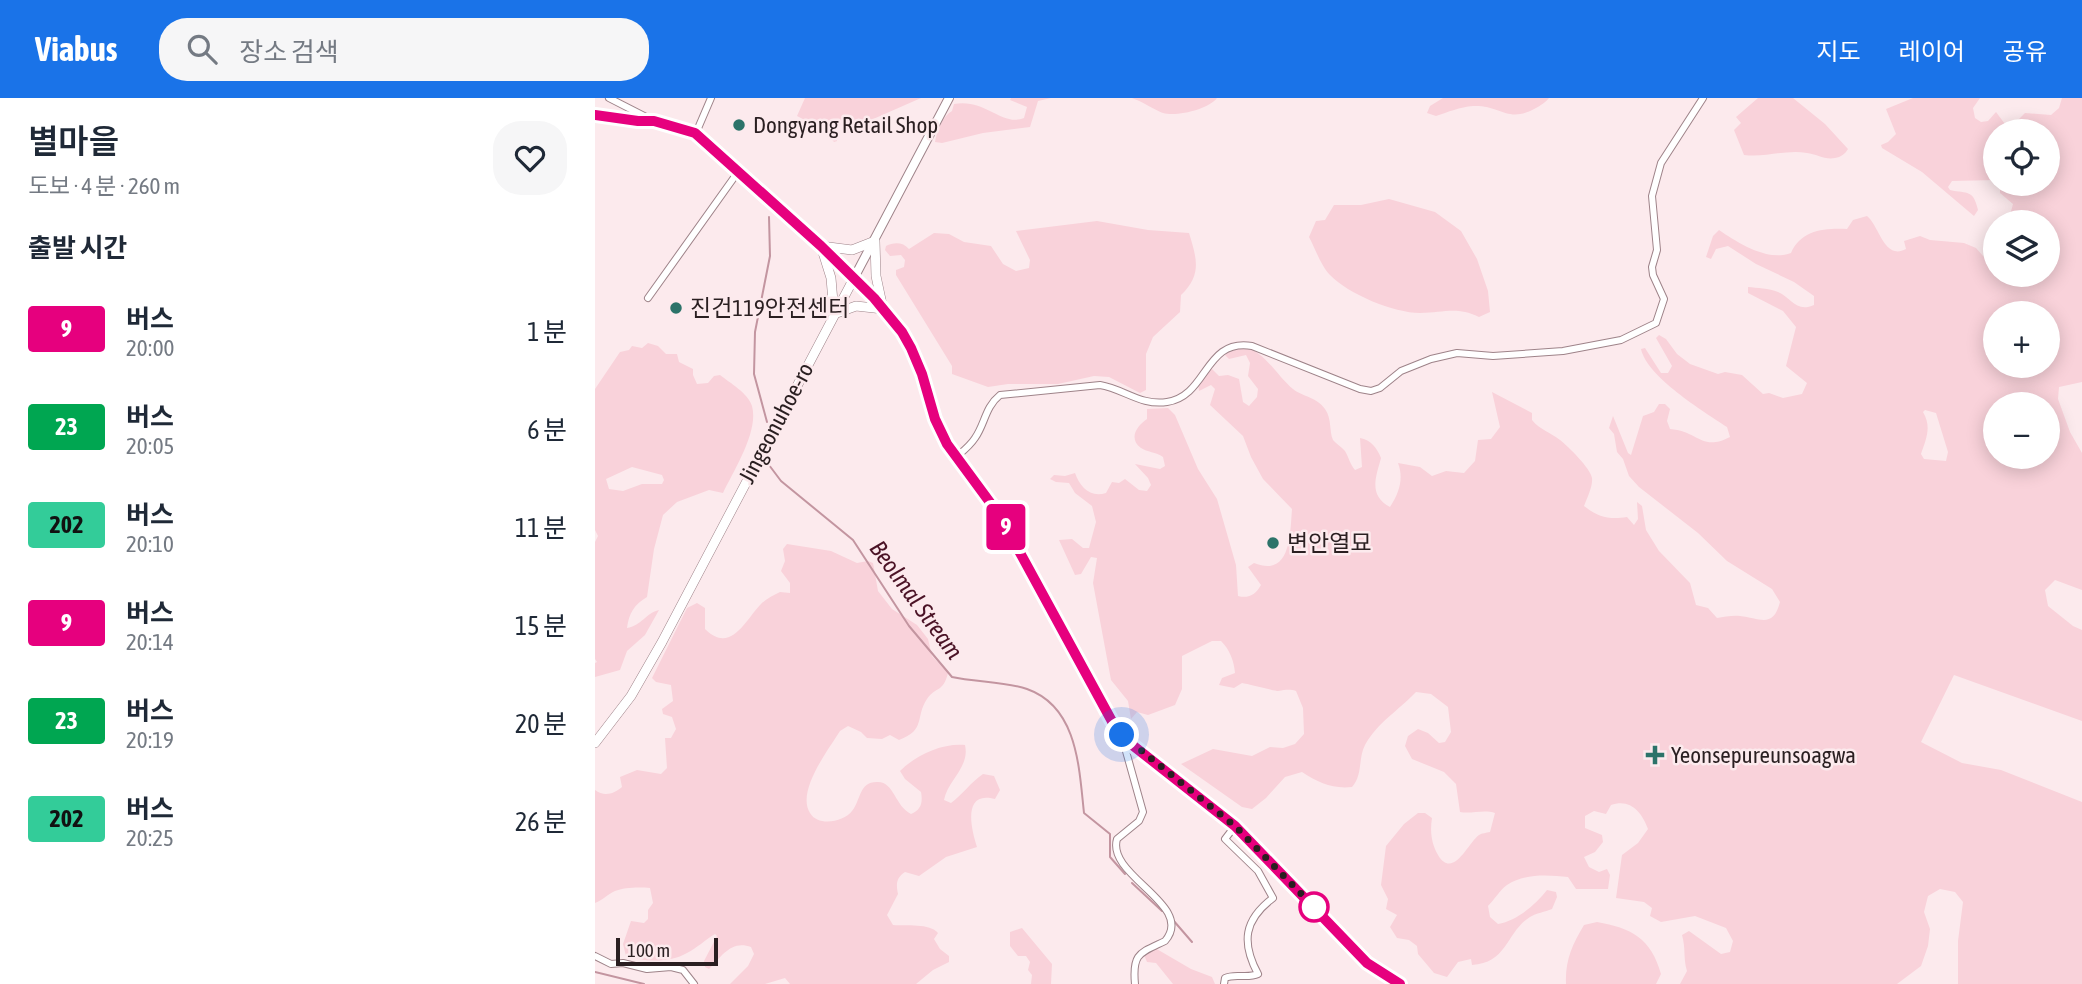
<!DOCTYPE html>
<html lang="ko">
<meta charset="utf-8">
<style>
body{margin:0;font-family:"Asap Condensed","Noto Sans KR",sans-serif;background:#f6f6f7;color:#1f2937;height:100vh;display:flex;flex-direction:column;font-size:26px;white-space:nowrap}
*{box-sizing:border-box;margin:0}
p{font-size:23px;color:#747a83}
.icon{flex:none;width:38px;height:38px;fill:none;stroke:currentColor;stroke-width:2;stroke-linecap:round;stroke-linejoin:round}
.map{position:relative;flex:1;overflow:hidden}
.panel{display:flex;flex-direction:column;background:#fff;width:595px}
.panel>*{flex:none}
.badge{padding:0 14px;border-radius:5px;font-size:24px;line-height:46px}
.tools{position:absolute;left:1388px;top:21px;display:grid;gap:14px}
.tools a{display:grid;place-items:center;width:77px;height:77px;border-radius:50%;background:#fff;box-shadow:0 4px 18px #0003;font-size:35px}
.scale{position:absolute;left:21px;bottom:18px;width:102px;box-sizing:border-box;padding-left:7px;border:4px solid #2a1f21;border-top:0;font-size:19px;line-height:24px;white-space:nowrap;color:#2a1f21;-webkit-text-stroke:5px #fceaed;paint-order:stroke}
.you{position:absolute;width:35px;height:35px;margin:-18px;border:5px solid #fff;border-radius:50%;background:#1a73e8;box-shadow:0 0 0 10px #1a73e833}
.map>.badge{position:absolute;translate:-50% -50%;box-shadow:0 0 0 4px #fff}
h2{padding:0 28px;font-size:26px;line-height:63px}
.round{display:grid;place-items:center;flex:none;width:74px;height:74px;border-radius:28px;background:#f6f6f7}
.summary{display:flex;align-items:center;justify-content:space-between;height:119px;padding:0 28px}
h1{font-size:33px;font-weight:600;line-height:52px}
ul{padding:0;list-style:none}
li{display:flex;align-items:center;gap:21px;height:98px;padding:0 28px}
li div{flex:1}
li b{display:block;font-size:26px}
li em{font-style:normal}
li .badge{min-width:77px;font-weight:700;text-align:center}
header{display:flex;align-items:center;gap:42px;box-sizing:border-box;height:98px;padding:0 35px;background:#1a73e8;color:#fff}
header strong{font-size:33px}
nav{display:flex;gap:38px;margin-inline-start:auto;font-size:24px}
.search{width:490px;height:63px;background:#f6f6f7;display:flex;align-items:center;gap:18px;box-sizing:border-box;padding:0 24px;border-radius:28px;color:#747a83;font-size:26px}
main{display:flex;flex:1;min-height:0}
.map>svg:first-child{display:block}
.green{fill:#f9d2da;fill-rule:evenodd}
.lines{fill:none;stroke-linecap:round;stroke-linejoin:round}
.stream{stroke:#c395a0;stroke-width:2}
.minor-casing{stroke:#9e8389;stroke-width:8}
.tertiary-casing{stroke:#9e8389;stroke-width:10}
.secondary-casing{stroke:#9e8389;stroke-width:10}
.minor{stroke:#fff;stroke-width:6}
.tertiary{stroke:#fff;stroke-width:8}
.secondary{stroke:#fff;stroke-width:9}
.line-casing{stroke:#fff;stroke-width:16}
.line{stroke:#e6007e;stroke-width:10}
.walk{stroke:#2a1f21;stroke-width:7;stroke-dasharray:0 12.6}
.poi-dot{fill:#2c7369;stroke:#fceaed;stroke-width:2.5}
.stop-dot{fill:#fff;stroke:#e6007e;stroke-width:3.5}
.labels{text-anchor:middle;stroke-width:5;stroke-linejoin:round;paint-order:stroke}
.poi-label{font-size:23px;fill:#2a1f21;stroke:#fceaed;text-anchor:start}
.street-label{font-size:23px;fill:#2a1f21;stroke:#fceaed}
.water-label{font-size:24px;font-style:italic;fill:#4b1326;stroke:#fceaed}
</style>
<header>
<strong>Viabus</strong>
<div class="search"><svg class="icon" aria-label="search" viewBox="0 0 24 24"><circle cx="10" cy="10" r="6"/><path d="M15 15l6 6"/></svg>장소 검색</div>
<nav><a>지도</a><a>레이어</a><a>공유</a></nav>
</header>
<main>
<section class="panel">
<div class="summary"><div><h1>별마을</h1><p>도보 · 4 분 · 260 m</p></div><a class="round"><svg class="icon" aria-label="heart" viewBox="0 0 24 24"><path d="M12 20l-8-8c-3-5 5-10 8-4 3-6 11-1 8 4z"/></svg></a></div>
<h2>출발 시간</h2>
<ul>
<li><span class="badge" style="background:#e6007e;color:#fff">9</span><div><b>버스</b><p>20:00</p></div><em>1 분</em></li>
<li><span class="badge" style="background:#00a651;color:#fff">23</span><div><b>버스</b><p>20:05</p></div><em>6 분</em></li>
<li><span class="badge" style="background:#3c9;color:#111">202</span><div><b>버스</b><p>20:10</p></div><em>11 분</em></li>
<li><span class="badge" style="background:#e6007e;color:#fff">9</span><div><b>버스</b><p>20:14</p></div><em>15 분</em></li>
<li><span class="badge" style="background:#00a651;color:#fff">23</span><div><b>버스</b><p>20:19</p></div><em>20 분</em></li>
<li><span class="badge" style="background:#3c9;color:#111">202</span><div><b>버스</b><p>20:25</p></div><em>26 분</em></li>
</ul>
</section>
<div class="map">
<svg width="1487" height="886" viewBox="0 0 1487 886">
<rect width="100%" height="100%" fill="#fceaed"/>
<path class="green" d="M210,0h116l-50,22h-21l-9,3 -6,10 2,8 -3,1 -10,-12 -27,-14z
M416,0h40l-13,3 -8,26 -47,6 -41,10 -7,-1c2,-11 7,-25 17,-31l2,-7c31,-6 48,23 70,14l3,-11 -17,-7z
M537,0h85c-8,11 -40,19 -54,15 -6,-2 -22,-12 -31,-15z
M848,0h106c-4,5 -8,7 -13,10 -29,16 -34,-3 -63,-2 -13,1 -25,6 -37,10l-9,-3 3,-7z
M1163,0h35l32,26 23,25c-3,5 -7,8 -13,9 -10,2 -19,-4 -28,-5 -21,-4 -42,5 -63,2l-10,-25 7,-7 -5,-6z
M1318,0h67l-7,10 2,10 6,4 7,-1 8,-9 9,12 8,1 12,-12 26,2 8,-7 3,-10h20v284l-23,5 -1,12 12,33 12,21v137l-27,-10 -10,10 3,16 25,20 9,4v91l-128,-46 -33,67 41,21 39,7 81,32v182h-124v-43l5,-39 -8,-10 -15,-3 -12,7 -4,16 6,17 -2,17 -7,20 -24,18h-217l7,-13c-4,-13 -1,-22 -5,-36l7,-4 32,23 9,-2 3,-11 -7,-13 -31,-12 -34,6 -11,-6 2,-8 -8,-6 -28,-4 6,-43 16,-12 10,-14c-6,-17 -18,-31 -37,-24l-5,9 -12,-3 -9,5v12l17,7 1,7 -8,10 -11,5 5,10 10,5 8,-3 3,6 -2,14h-32l-8,-12c-19,-2 -43,-4 -61,8 -7,5 -13,15 -19,21l2,11 8,7c19,-3 37,-19 49,-34l9,2 1,5 -5,12c-7,3 -16,4 -22,8 -24,15 -22,46 -58,48l-1,-6 -13,3 -11,15 -13,-4 -16,-19 -1,-8 -8,-6 -12,-2 -7,-11 7,-12 -11,-6 2,-10 -7,-14 5,-39 18,-22 14,-11h7l7,5c-2,13 -1,25 6,37 15,25 30,-12 41,-20 3,-2 7,-2 11,-3l5,-19c-11,-4 -23,1 -35,-1l-4,-28 -12,-12 -32,-13 -7,-13 3,-10 10,-7 10,4 11,10 6,-1 6,-10 -3,-25 -17,-13 -15,-2c-17,18 -39,31 -51,53 -7,13 -2,30 -13,42 -20,2 -33,-4 -50,-15l-17,5 -19,21 -14,11 -10,-2 -61,-43 32,-15 39,7 18,-9 13,1 12,-4 9,-10 -1,-26 -7,-17c-7,-2 -10,-1 -18,0 -3,0 -30,-7 -36,-8l-8,5 -15,-3 3,-7 13,-5c-1,-12 -5,-23 -14,-32h-9l-30,15v33l-7,16 -27,10 -11,-3 -6,7 -3,-18 -17,-21 -18,-97 4,-25 -6,-1 -10,17 -6,1 -16,-35 13,-1 11,9h6l7,-26 -4,-16 -17,-13 -6,-10 -13,-1 -6,-3 4,-4 11,1 10,-3c5,14 15,25 31,20l6,-11 7,1 6,-4 14,11 8,1 4,-6 -3,-7 -13,-14 25,5 5,-3 -2,-9c-7,-5 -16,-5 -22,-9 -13,-10 -4,-22 6,-29v-10l21,-1 7,7 23,54 19,30 19,66 2,31c11,3 18,-2 23,-11l-13,-18 6,-4c37,15 36,-29 38,-54l-29,-30 -12,-22 -8,-21 -33,-31 5,-16 -4,-4 -12,6 -1,-8 7,-12 7,-2 7,7 9,-1 11,4 4,23 6,4 8,-9 1,-8 -10,-13 2,-13 -4,-8 -17,4 -4,-4c30,-24 47,17 68,34 10,8 24,8 32,20 7,10 4,22 8,31 3,4 9,7 12,11 4,7 5,13 10,19l7,-3 -2,-29c11,2 17,10 21,20 -5,19 -13,37 9,49 9,-14 14,-28 8,-44l22,4 12,9 14,-5 18,2 11,-12 3,-21 13,-1 9,-12 -8,-35 40,21v7c8,10 18,12 28,20 8,6 31,29 32,38 1,8 -5,20 -8,28 14,11 25,14 43,11l7,8 4,-6 -1,-17 5,4 4,24 13,21 31,32 6,22 12,3 9,10c7,-1 16,-3 23,-2 20,2 33,13 40,-14l-8,-13 -45,-28 -29,-28 -59,-46 -10,-11 -6,-17 -6,-7 -3,-18 -5,-6 4,-12 15,37 3,2 12,-39 11,-4 5,-8h6l5,5 -3,12 3,8c29,2 31,23 60,8l-3,-10c-24,-16 -80,-50 -86,-78l4,-1 16,25h7l4,-7 -16,-28 3,-3 7,4 11,15 13,10 28,10 7,-2 17,3 21,19 6,-1 14,5 19,-4 5,-11 -21,-17 10,-39 -13,-16 -35,-18v-6c9,1 21,1 30,5 14,6 18,21 36,13v-9l-20,-14 -38,-18 -28,-18 -12,3 -5,10 -5,-2 7,-21 6,-6c19,13 49,32 72,23 10,-23 33,-25 56,-24l6,-9 14,-4c12,9 17,45 39,33l-2,-8 16,-5 10,4 34,3 12,5 15,17 4,-1v11h52v-53h-39l5,-18 -13,-11v-9h47v-53h-52v49l-43,1 -4,6 2,3c18,4 23,-1 28,20l-4,6 -52,-44 -40,-24 -1,-3 7,-3 8,-8 -10,-25zM1400,215h52v53h-52zM1400,306h52v53h-52zM1330,312l11,3 12,39 -2,9 -22,-2 -3,-5c5,-15 11,-27 2,-42z
M794,101l46,13 26,19 16,28 11,32 2,21 -11,5c-23,-11 -35,-4 -59,-4 -26,0 -72,-19 -90,-38 -9,-9 -15,-27 -21,-38l7,-16 9,-1 9,-15h27z
M502,123l51,9 41,3c8,26 13,42 -8,62l-1,17 -27,25 -7,17v36l-6,3 -31,-16 -15,-1 -36,8h-50l-20,3 -36,-13v-8l-56,-91v-5l8,-3 1,-7 -4,-5 -11,1 -5,-6 1,-4c8,-4 17,-4 23,3l25,-16 15,1 15,8 27,4 12,18 13,7 13,-3 1,-8 -14,-29z
M53,245l10,3 8,8h11l2,8 14,7v6l4,9 11,-1 6,-7 6,-1c10,8 28,18 32,31 7,25 -18,64 -29,87l-14,-3 -32,12 -14,13 -9,34 -7,48c-13,8 -18,16 -20,31 14,-2 19,-15 32,-18l-14,25 -18,16 -7,19 -25,7v-14l2,-1 -2,-3v-117l3,-6 -3,-6v-141l25,-37 9,-2 3,-4 10,2zM37,369l30,8 2,5 -2,4h-20l-19,7 -14,-2 -3,-10z
M192,446l44,7 26,12 11,-2 5,2 5,28 14,18 25,16 11,14 4,17 16,17c-5,20 -12,13 -21,26 -12,18 -1,31 -28,41l-9,-5 -8,4 -15,-1 -6,-6 -13,-6 -8,5c-11,18 -44,60 -30,82 8,14 34,9 42,-2 9,-11 7,-30 26,-29 16,0 17,24 33,32 10,-4 12,-11 10,-22l-16,-13 -5,-8c16,-16 42,-28 65,-26 5,22 -17,35 -21,55l7,3c12,-9 20,-21 32,-29l11,2 6,14 -5,9c-33,-9 -24,30 -18,48l-31,10 -27,19 -14,-4c-9,6 -9,12 -7,22l-11,21 6,10c13,1 37,-2 45,8l-4,6 6,10 9,7v6l-16,8 -17,14h-126l-5,-6 -20,6h-35l18,-18 6,-12 -3,-7c-20,-7 -29,9 -42,22l-4,-2 -1,-6 13,-25 -2,-2c-10,6 -18,14 -28,19 -17,10 -43,9 -61,3l-3,-12 8,-23 13,2 4,-4v-9l5,-7 -3,-15c-9,-1 -26,-1 -35,3 -7,3 -12,9 -20,12v-113c9,7 19,4 27,-3l-2,-10 17,-7 24,4 6,-6 -2,-30h6l5,-9 -4,-12 -9,-3 -1,-5 11,-8 -2,-16 -15,-3 -4,-4 35,-70 10,-5 8,5v21c26,26 41,-10 56,-25 5,-5 13,-9 19,-12l10,1v-10l-9,-12 4,-10 -2,-12z
M1002,824c34,6 54,16 64,52l-5,10h-90c-1,-23 6,-39 18,-59z
M427,830l30,36 -1,20h-20l1,-9 -4,-5 2,-8 -4,-6h-8l-8,-10v-14z
M560,850l36,21 21,8 3,7h-42l-17,-21 -9,-1 -3,-7z"/>
<g class="lines">
<path class="stream" d="M172,324l-13,-48 1,-42 15,-76 -1,-39
M173,351l1,16 12,16 72,59 56,86 43,51c22,5 56,5 75,12 51,18 52,79 57,124l26,21v23l15,17
M537,785l30,28
M578,822l19,22
M0,874l49,12"/>
<defs>
<path id="minor" d="M14,0l45,23
M101,35l15,-35
M53,200l90,-126
M360,360c7,-6 15,-12 20,-20 10,-14 10,-31 25,-43l100,-10c24,4 41,21 67,17 41,-6 37,-64 85,-56l108,43 11,2 9,-3 21,-17 30,-12 26,-6 36,3 70,-5 58,-11 35,-17 8,-24 -11,-24 -1,-8 5,-17 -5,-54 9,-33 42,-65
M527,639l21,75 -4,9 -22,18c-11,37 79,66 48,102 -25,12 -33,12 -30,43
M0,858l16,8 12,-1 24,6 24,-2 12,3 11,14
M629,886l1,-6c10,-5 22,1 33,-4 -17,-32 -14,-54 15,-76l-15,-27 -33,-32 10,-13"/>
<path id="tertiary" d="M0,17l43,6h16l42,12 158,145 95,-180"/>
<path id="secondary" d="M280,143l1,35 7,33 -27,-3 -22,8 -3,-36 -10,-32 31,4z
M0,645l36,-47 31,-54 192,-364c28,27 54,57 67,95 7,20 10,42 20,61 18,35 47,62 67,96l106,195 17,19 104,82 124,129 17,15 24,14"/>
</defs>
<use href="#minor" class="minor-casing"/>
<use href="#tertiary" class="tertiary-casing"/>
<use href="#secondary" class="secondary-casing"/>
<use href="#minor" class="minor"/>
<use href="#tertiary" class="tertiary"/>
<use href="#secondary" class="secondary"/>
</g>
<g class="lines">
<defs>
<path id="line" d="M0,17l43,6h16l41,12 126,113 53,52 28,34 9,16 11,26 13,45 12,25 53,72 114,209 17,19 104,82 132,137 33,21"/>
</defs>
<use href="#line" class="line-casing"/>
<use href="#line" class="line"/>
<path class="walk" d="M527,637l113,91 82,84 -3,-3"/>
</g>
<g class="poi-dot">
<circle cx="144" cy="27" r="7"/>
<circle cx="81" cy="210" r="7"/>
<circle cx="678" cy="445" r="7"/>
<path d="M1056.5 646.5h7v7h7v7h-7v7h-7v-7h-7v-7h7z"/>
</g>
<circle class="stop-dot" cx="719" cy="809" r="14"/>
<g class="labels">
<g class="poi-label">
<text x="158" y="35">Dongyang Retail Shop</text>
<text x="95" y="218">진건119안전센터</text>
<text x="692" y="453">변안열묘</text>
<text x="1076" y="665">Yeonsepureunsoagwa</text>
</g>
<g class="street-label">
<text transform="translate(181 325) rotate(-62)" y="8">Jingeonuhoe-ro</text>
</g>
<g class="water-label">
<text transform="translate(321 502) rotate(54)" y="8">Beolmal Stream</text>
</g>
</g>
</svg>
<div class="tools">
<a><svg class="icon" aria-label="locate" viewBox="0 0 24 24"><circle cx="12" cy="12" r="6"/><path d="M12 2v4M12 18v4M2 12h4M18 12h4"/></svg></a>
<a><svg class="icon" aria-label="layers" viewBox="0 0 24 24"><path d="M12 4l9 5-9 5-9-5zM3 14l9 5 9-5"/></svg></a>
<a>+</a>
<a>−</a>
</div>
<div class="scale">100 m</div>
<div class="you" style="left:527px;top:637px"></div>
<b class="badge" style="left:411px;top:429px;background:#e6007e;color:#fff">9</b>
</div>
</main>
